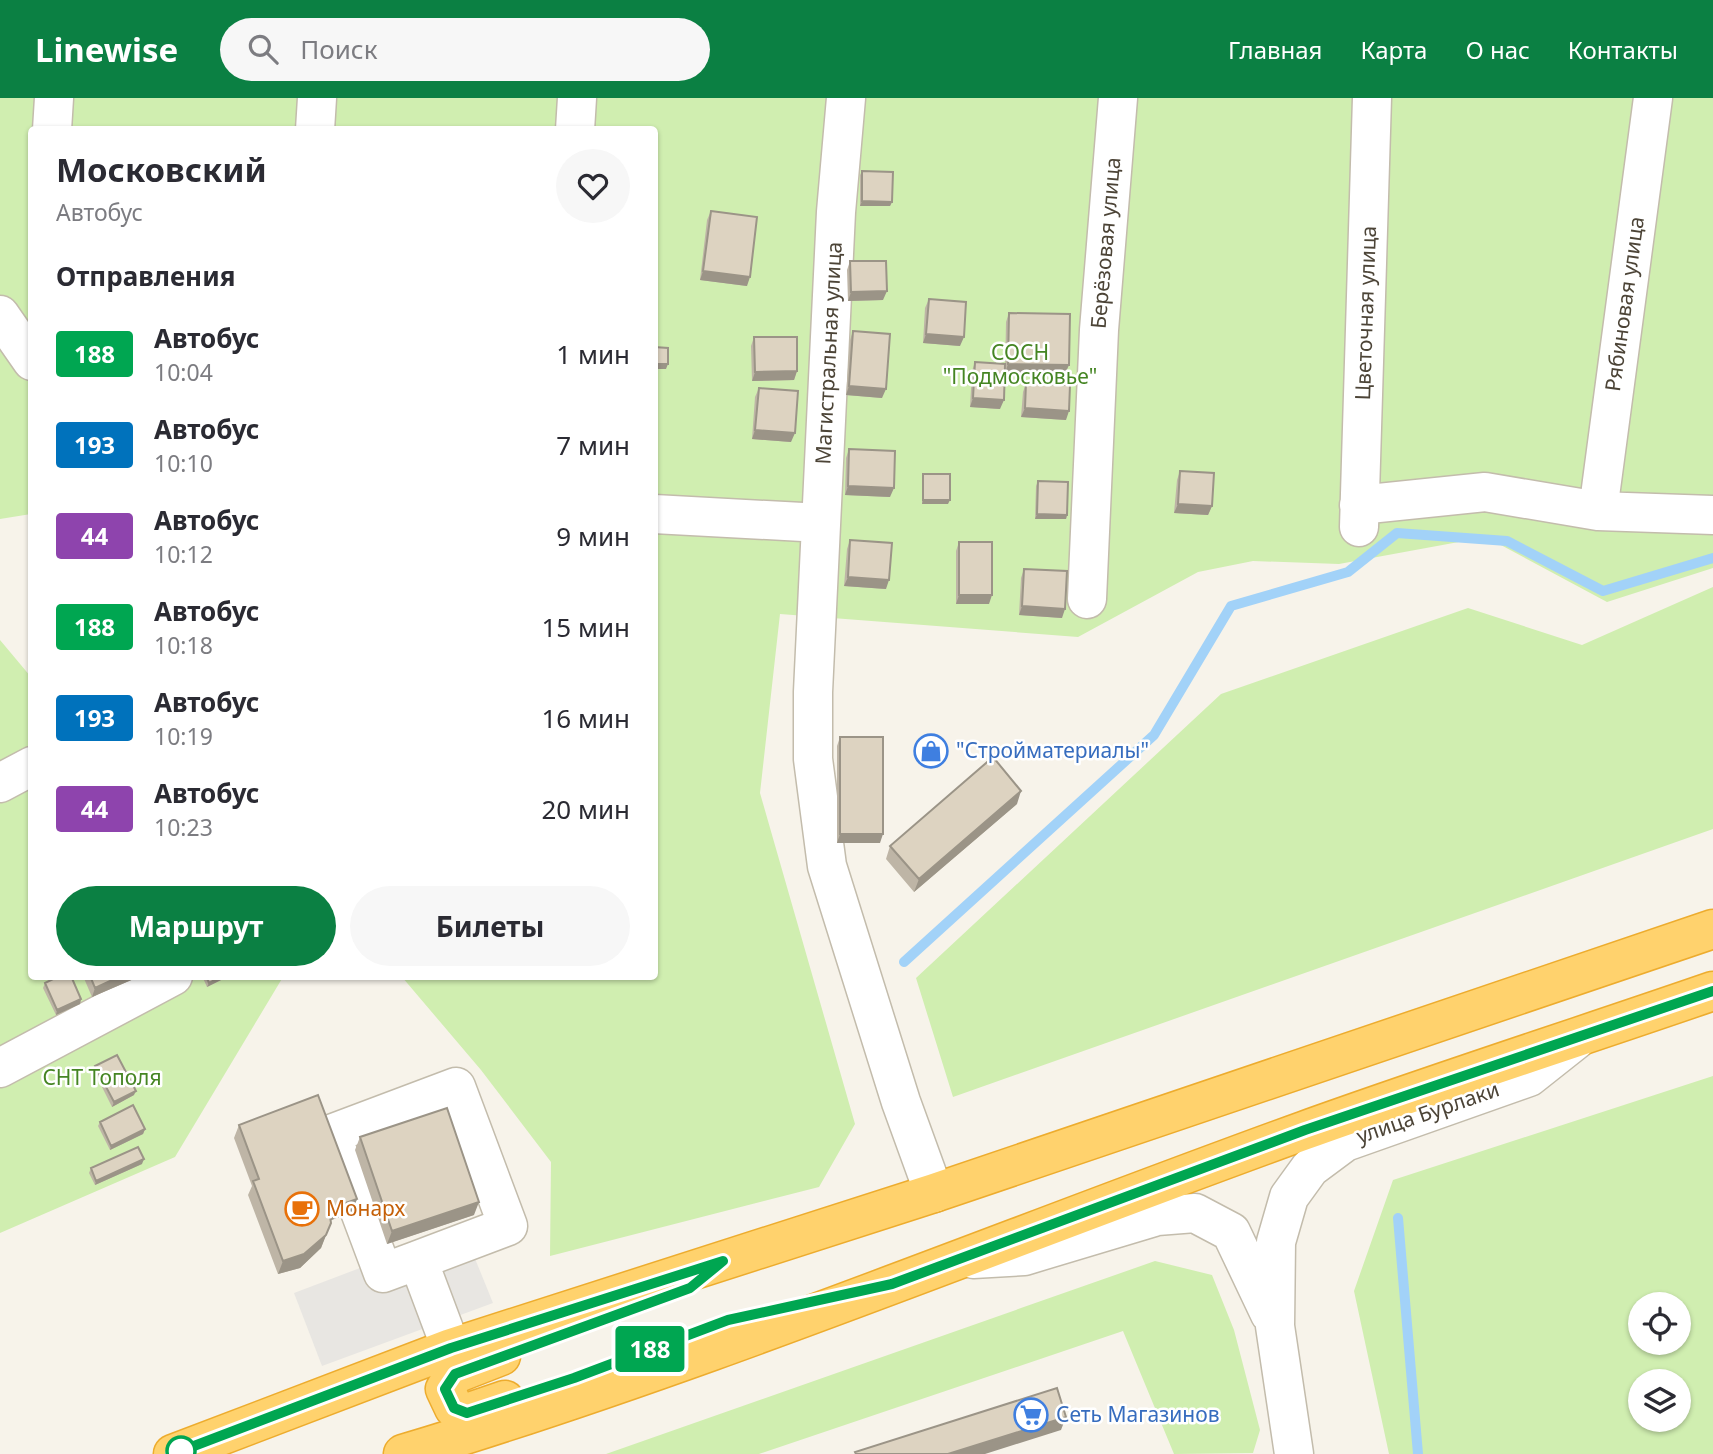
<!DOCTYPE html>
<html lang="ru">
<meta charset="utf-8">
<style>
body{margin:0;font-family:"Noto Sans",sans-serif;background:#f7f7f7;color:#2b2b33;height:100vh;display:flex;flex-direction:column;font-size:26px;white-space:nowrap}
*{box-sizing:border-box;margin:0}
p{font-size:23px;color:#7c7c81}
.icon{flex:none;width:38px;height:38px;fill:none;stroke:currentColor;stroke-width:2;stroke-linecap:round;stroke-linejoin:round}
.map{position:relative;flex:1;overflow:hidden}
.side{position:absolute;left:28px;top:28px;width:630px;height:854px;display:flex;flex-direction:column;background:#fff;border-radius:7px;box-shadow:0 2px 5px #0004}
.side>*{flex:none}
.badge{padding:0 14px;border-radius:5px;font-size:24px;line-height:46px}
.controls{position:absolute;left:1628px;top:1194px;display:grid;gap:14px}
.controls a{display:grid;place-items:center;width:63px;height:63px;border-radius:50%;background:#fff;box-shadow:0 2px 5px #0004;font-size:35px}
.map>.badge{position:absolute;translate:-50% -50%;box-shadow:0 0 0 4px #fff}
h2{padding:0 28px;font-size:26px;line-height:63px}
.round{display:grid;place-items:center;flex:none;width:74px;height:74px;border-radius:37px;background:#f7f7f7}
.head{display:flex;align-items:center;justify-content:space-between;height:119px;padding:0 28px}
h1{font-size:33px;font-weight:700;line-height:52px}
.button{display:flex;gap:14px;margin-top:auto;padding:14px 28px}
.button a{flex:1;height:80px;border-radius:42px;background:#0b8043;color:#fff;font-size:28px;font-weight:700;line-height:80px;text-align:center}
.button a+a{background:#f7f7f7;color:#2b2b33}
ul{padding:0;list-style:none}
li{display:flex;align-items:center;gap:21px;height:91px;padding:0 28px}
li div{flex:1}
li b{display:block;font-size:26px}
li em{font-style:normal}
li .badge{min-width:77px;font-weight:700;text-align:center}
header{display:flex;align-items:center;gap:42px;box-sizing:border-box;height:98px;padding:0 35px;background:#0b8043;color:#fff}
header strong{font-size:33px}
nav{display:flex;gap:38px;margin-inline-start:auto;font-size:24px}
.search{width:490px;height:63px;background:#f7f7f7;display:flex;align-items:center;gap:18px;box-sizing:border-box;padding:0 24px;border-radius:38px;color:#7c7c81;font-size:26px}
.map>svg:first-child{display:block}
.green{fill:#d0eeb0;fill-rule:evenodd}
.parking{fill:#e8e6e2}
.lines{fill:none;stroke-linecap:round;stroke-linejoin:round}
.stream{stroke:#a2d2f8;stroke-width:10}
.minor-casing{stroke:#c3bcac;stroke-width:41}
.highway-casing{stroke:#edac2e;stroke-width:41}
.minor{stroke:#fff;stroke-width:38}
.highway{stroke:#ffd26d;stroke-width:38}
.wall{fill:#beb5a6}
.shaded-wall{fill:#9b9487}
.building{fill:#ddd3c1;stroke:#9b9487;stroke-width:2}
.line-casing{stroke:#fff;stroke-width:16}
.line{stroke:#00a651;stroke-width:10}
.stop-dot{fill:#fff;stroke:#00a651;stroke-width:3.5}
.labels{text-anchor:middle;stroke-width:5;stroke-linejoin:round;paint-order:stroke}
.street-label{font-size:21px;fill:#4c4437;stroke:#fff}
.park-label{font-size:21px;fill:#458523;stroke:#fff}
.shop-label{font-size:21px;fill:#366cbe;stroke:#fff;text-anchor:start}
.food-label{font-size:21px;fill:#c56008;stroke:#fff;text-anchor:start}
</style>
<header>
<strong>Linewise</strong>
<div class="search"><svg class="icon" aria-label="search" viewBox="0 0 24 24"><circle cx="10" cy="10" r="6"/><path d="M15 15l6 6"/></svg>Поиск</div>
<nav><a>Главная</a><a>Карта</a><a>О нас</a><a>Контакты</a></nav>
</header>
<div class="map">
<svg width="1713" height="1356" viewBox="0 0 1713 1356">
<rect width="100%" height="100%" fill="#f7f3ea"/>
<path class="green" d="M0,0h1713v470l-106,34 -121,-65 -147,27 -86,-3 -55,11 -120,65 -298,-23 -20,179 95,331 -36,63 -269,69 1,-94 -70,-92 -79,-93 252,-1v-846h-622l-1,384 -31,5z
M1713,489v242l-760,268 -37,-119 305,-284 247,-86 114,37z
M0,542l31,37 1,299 251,1 -108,180 -175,76z
M1713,978v378h-324l-35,-163 39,-111zM1640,1206h38v38h-38zM1640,1283h38v38h-38z
M1155,1163l57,14 22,55 26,100 -7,23 -79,1 -51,-123 -364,123h-153z"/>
<path class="parking" d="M463,1131l30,74 -171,63 -28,-73z"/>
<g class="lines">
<path class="stream" d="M904,864l250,-227 77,-129 117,-34 49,-39 110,8 96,50 110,-33
M1398,1120l20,236"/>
<defs>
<path id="minor" d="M846,0l-10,114 -23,480v67l14,107 74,236 33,91
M52,32l2,-32
M315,32l2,-32
M575,32l2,-32
M0,217l32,46
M1359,407l126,-13 113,19 115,4
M1598,413l55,-413
M654,416l167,9
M1359,429l13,-429
M1087,501l12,-269 19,-232
M0,685l32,-17
M0,970l173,-92
M973,1161l51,-3 133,-40 38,-3 36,19 39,82
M418,1162l-35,13 -52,-139 125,-47 52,139 -90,34 33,88
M1294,1356l-19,-128 1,-84 13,-45 21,-29 35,-26 184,-65 48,-38"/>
<path id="highway" d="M501,1258l-46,18 -10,15 9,19 13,5 38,-13
M173,1356l278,-106 483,-155 779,-264
M403,1356c305,-92 601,-215 900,-323 136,-49 274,-93 410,-140"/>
</defs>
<use href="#minor" class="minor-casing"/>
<use href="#highway" class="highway-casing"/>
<use href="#minor" class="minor"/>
<use href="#highway" class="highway"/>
</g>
<path class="wall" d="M862,73l30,31 -2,4h-30v-31z
M711,113l36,75 -47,-6 7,-60z
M850,163l33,39 -35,1 -1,-31z
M929,201l31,47 -37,-3 2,-35z
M1009,215l56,61 -60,-1 1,-51z
M853,233l29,67 -36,-3 4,-55z
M754,239l43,34 -3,9 -42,1 -1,-35z
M975,264l25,47 -30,-2 2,-36z
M1026,285l40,37 -45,-3 2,-25z
M759,290l32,54 -39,-3 3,-42z
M849,351l41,48 -45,-2 1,-37z
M1180,373l32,35 -4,9 -34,-2 3,-33z
M923,376l25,30h-26v-26z
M1038,383l29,34 -1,4h-31l1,-33z
M850,442l36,49 -42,-3 3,-37z
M959,444l30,62h-33v-53z
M1024,471l38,49 -43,-3 2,-37z
M840,639l40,106h-43v-97z
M1017,706l-103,88 -28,-33 4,-13z
M83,878h53v2l-44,19z
M202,878h27l-22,11z
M45,885l36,16 -1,5 -24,11 -13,-27z
M95,968l39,29 -22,12 -18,-36z
M100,1024l45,7 -2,5 -33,16 -12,-24z
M239,1027l118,74 -5,13 -21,8 -10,28 -21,20 -22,6 -30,-79 4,-9 -18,-48z
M360,1039l114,78 -87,29 -32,-94z
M142,1066l-47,21 -6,-12 2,-5z"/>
<path class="shaded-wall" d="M862,103l30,1 -2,4h-30z
M703,173l47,6 -3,9 -47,-6z
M887,193l-4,9 -35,1 3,-9z
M926,236l38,3 -4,9 -37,-3z
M654,266h14l-2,5h-12z
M1008,266l61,1 -4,9 -60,-1z
M797,273l-3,9 -42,1 3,-9z
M849,288l37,3 -4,9 -36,-3z
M973,300l31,2 -4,9 -30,-2z
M1025,310l44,3 -3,9 -45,-3z
M755,332l40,3 -4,9 -39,-3z
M848,388l46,2 -4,9 -45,-2z
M923,402h27l-2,4h-26z
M1178,406l34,2 -4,9 -34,-2z
M1037,416l30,1 -1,4h-31z
M848,479l41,3 -3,9 -42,-3z
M959,497h33l-3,9h-33z
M1022,508l43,3 -3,9 -43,-3z
M1021,693l-4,13 -103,88 5,-13z
M840,736h43l-3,9h-43z
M121,878h15v2l-44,19 3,-9z
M221,878h8l-22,11 2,-4z
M81,901l-1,5 -24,11 1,-5z
M136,993l-2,4 -22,12 2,-5z
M145,1031l-2,5 -33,16 1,-4z
M144,1061l-2,5 -47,21 1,-4z
M357,1101l-5,13 -28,11 5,-14z
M479,1104l-5,13 -87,29 5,-13z
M331,1125l-10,25 -21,20 -22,6 5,-13z
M1066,1319l-5,13 -76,24h-37z"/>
<path class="building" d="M862,73l31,1 -1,30 -30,-1z
M711,113l46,6 -7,60 -47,-6z
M850,163h36l1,30 -36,1z
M929,201l37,3 -2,35 -38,-3z
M1009,215l61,1 -1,51 -61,-1z
M853,233l37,3 -4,55 -37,-3z
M754,239h43v34l-42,1z
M654,249l14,1v16h-14z
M975,264l30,2 -1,36 -31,-2z
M1026,285l44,2 -1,26 -44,-3z
M759,290l39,3 -3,42 -40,-3z
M849,351l46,2 -1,37 -46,-2z
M1180,373l34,2 -2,33 -34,-2z
M923,376h27v26h-27z
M1038,383l30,1 -1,33 -30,-1z
M850,442l42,3 -3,37 -41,-3z
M959,444h33v53h-33z
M1024,471l43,2 -2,38 -43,-3z
M840,639h43v97h-43z
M993,659l28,34 -102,88 -29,-33z
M59,878h12l10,23 -24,11 -12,-27z
M90,878h31l-26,12z
M206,878h15l-12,7z
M117,957l19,36 -22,11 -19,-36z
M318,997l39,104 -28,10 2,14 -5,12 -22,19 -21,7 -30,-80 6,-2 -20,-54z
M133,1007l12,24 -34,17 -11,-24z
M447,1010l32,94 -87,29 -32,-94z
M138,1049l6,12 -48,22 -5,-13z
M1057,1290l9,29 -118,37h-92l-1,-2z"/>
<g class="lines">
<defs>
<path id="line" d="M173,1356l278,-106 272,-87 -33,27 -235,86 -10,15 9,19 13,5 107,-35 154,-58 164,-36 413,-154 408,-139"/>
</defs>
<use href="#line" class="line-casing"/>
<use href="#line" class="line"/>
</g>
<defs>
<symbol id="shop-ring" viewBox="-11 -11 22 22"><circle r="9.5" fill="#fff" stroke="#3f7fe0" stroke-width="1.5"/><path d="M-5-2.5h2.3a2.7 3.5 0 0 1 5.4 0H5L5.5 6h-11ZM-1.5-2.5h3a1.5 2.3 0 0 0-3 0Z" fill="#3f7fe0"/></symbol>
<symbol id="cafe-ring" viewBox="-11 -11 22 22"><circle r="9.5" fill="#fff" stroke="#e8710a" stroke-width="1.5"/><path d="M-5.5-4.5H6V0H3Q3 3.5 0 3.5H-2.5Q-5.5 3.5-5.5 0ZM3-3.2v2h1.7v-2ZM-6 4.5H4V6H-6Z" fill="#e8710a"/></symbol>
<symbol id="supermarket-ring" viewBox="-11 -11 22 22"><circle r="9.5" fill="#fff" stroke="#3f7fe0" stroke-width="1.5"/><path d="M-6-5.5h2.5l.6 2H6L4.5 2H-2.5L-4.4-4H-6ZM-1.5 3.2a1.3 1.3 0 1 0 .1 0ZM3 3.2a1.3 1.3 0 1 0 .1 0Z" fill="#3f7fe0"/></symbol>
</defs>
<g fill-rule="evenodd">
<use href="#shop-ring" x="912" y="634" width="38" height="38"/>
<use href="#cafe-ring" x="283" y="1092" width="38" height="38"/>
<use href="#supermarket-ring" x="1012" y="1298" width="38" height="38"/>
</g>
<circle class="stop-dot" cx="181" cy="1353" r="14"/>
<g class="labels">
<g class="street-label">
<text transform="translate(1106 145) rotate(-85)" y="7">Берёзовая улица</text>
<text transform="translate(1625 206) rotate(-82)" y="7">Рябиновая улица</text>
<text transform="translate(1366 215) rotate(-88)" y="7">Цветочная улица</text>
<text transform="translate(829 255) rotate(-87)" y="7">Магистральная улица</text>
<text transform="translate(1428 1015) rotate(-19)" y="7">улица Бурлаки</text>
</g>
<g class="park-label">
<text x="1020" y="262">СОСН<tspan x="1020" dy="24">"Подмосковье"</tspan></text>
<text x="102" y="987">СНТ Тополя</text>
</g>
<g class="shop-label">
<text x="956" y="660">"Стройматериалы"</text>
<text x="1056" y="1324">Сеть Магазинов</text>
</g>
<g class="food-label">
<text x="326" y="1118">Монарх</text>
</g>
</g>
</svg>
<div class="controls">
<a><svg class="icon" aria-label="locate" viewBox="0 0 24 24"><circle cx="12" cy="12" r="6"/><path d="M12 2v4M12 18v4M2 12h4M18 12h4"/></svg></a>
<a><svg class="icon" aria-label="layers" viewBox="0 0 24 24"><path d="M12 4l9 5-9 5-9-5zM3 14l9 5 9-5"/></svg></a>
</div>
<b class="badge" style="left:650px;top:1251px;background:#00a651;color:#fff">188</b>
<section class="side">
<div class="head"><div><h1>Московский</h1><p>Автобус</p></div><a class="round"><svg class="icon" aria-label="heart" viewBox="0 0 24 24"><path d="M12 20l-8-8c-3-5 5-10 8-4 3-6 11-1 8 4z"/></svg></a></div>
<h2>Отправления</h2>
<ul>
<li><span class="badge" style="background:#00a651;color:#fff">188</span><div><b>Автобус</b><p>10:04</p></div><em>1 мин</em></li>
<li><span class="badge" style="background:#0072bc;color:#fff">193</span><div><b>Автобус</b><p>10:10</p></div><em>7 мин</em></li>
<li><span class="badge" style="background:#8e44ad;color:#fff">44</span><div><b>Автобус</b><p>10:12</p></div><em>9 мин</em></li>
<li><span class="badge" style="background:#00a651;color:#fff">188</span><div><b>Автобус</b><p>10:18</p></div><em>15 мин</em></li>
<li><span class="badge" style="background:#0072bc;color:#fff">193</span><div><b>Автобус</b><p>10:19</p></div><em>16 мин</em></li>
<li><span class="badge" style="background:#8e44ad;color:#fff">44</span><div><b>Автобус</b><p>10:23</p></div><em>20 мин</em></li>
</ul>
<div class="button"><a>Маршрут</a><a>Билеты</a></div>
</section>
</div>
